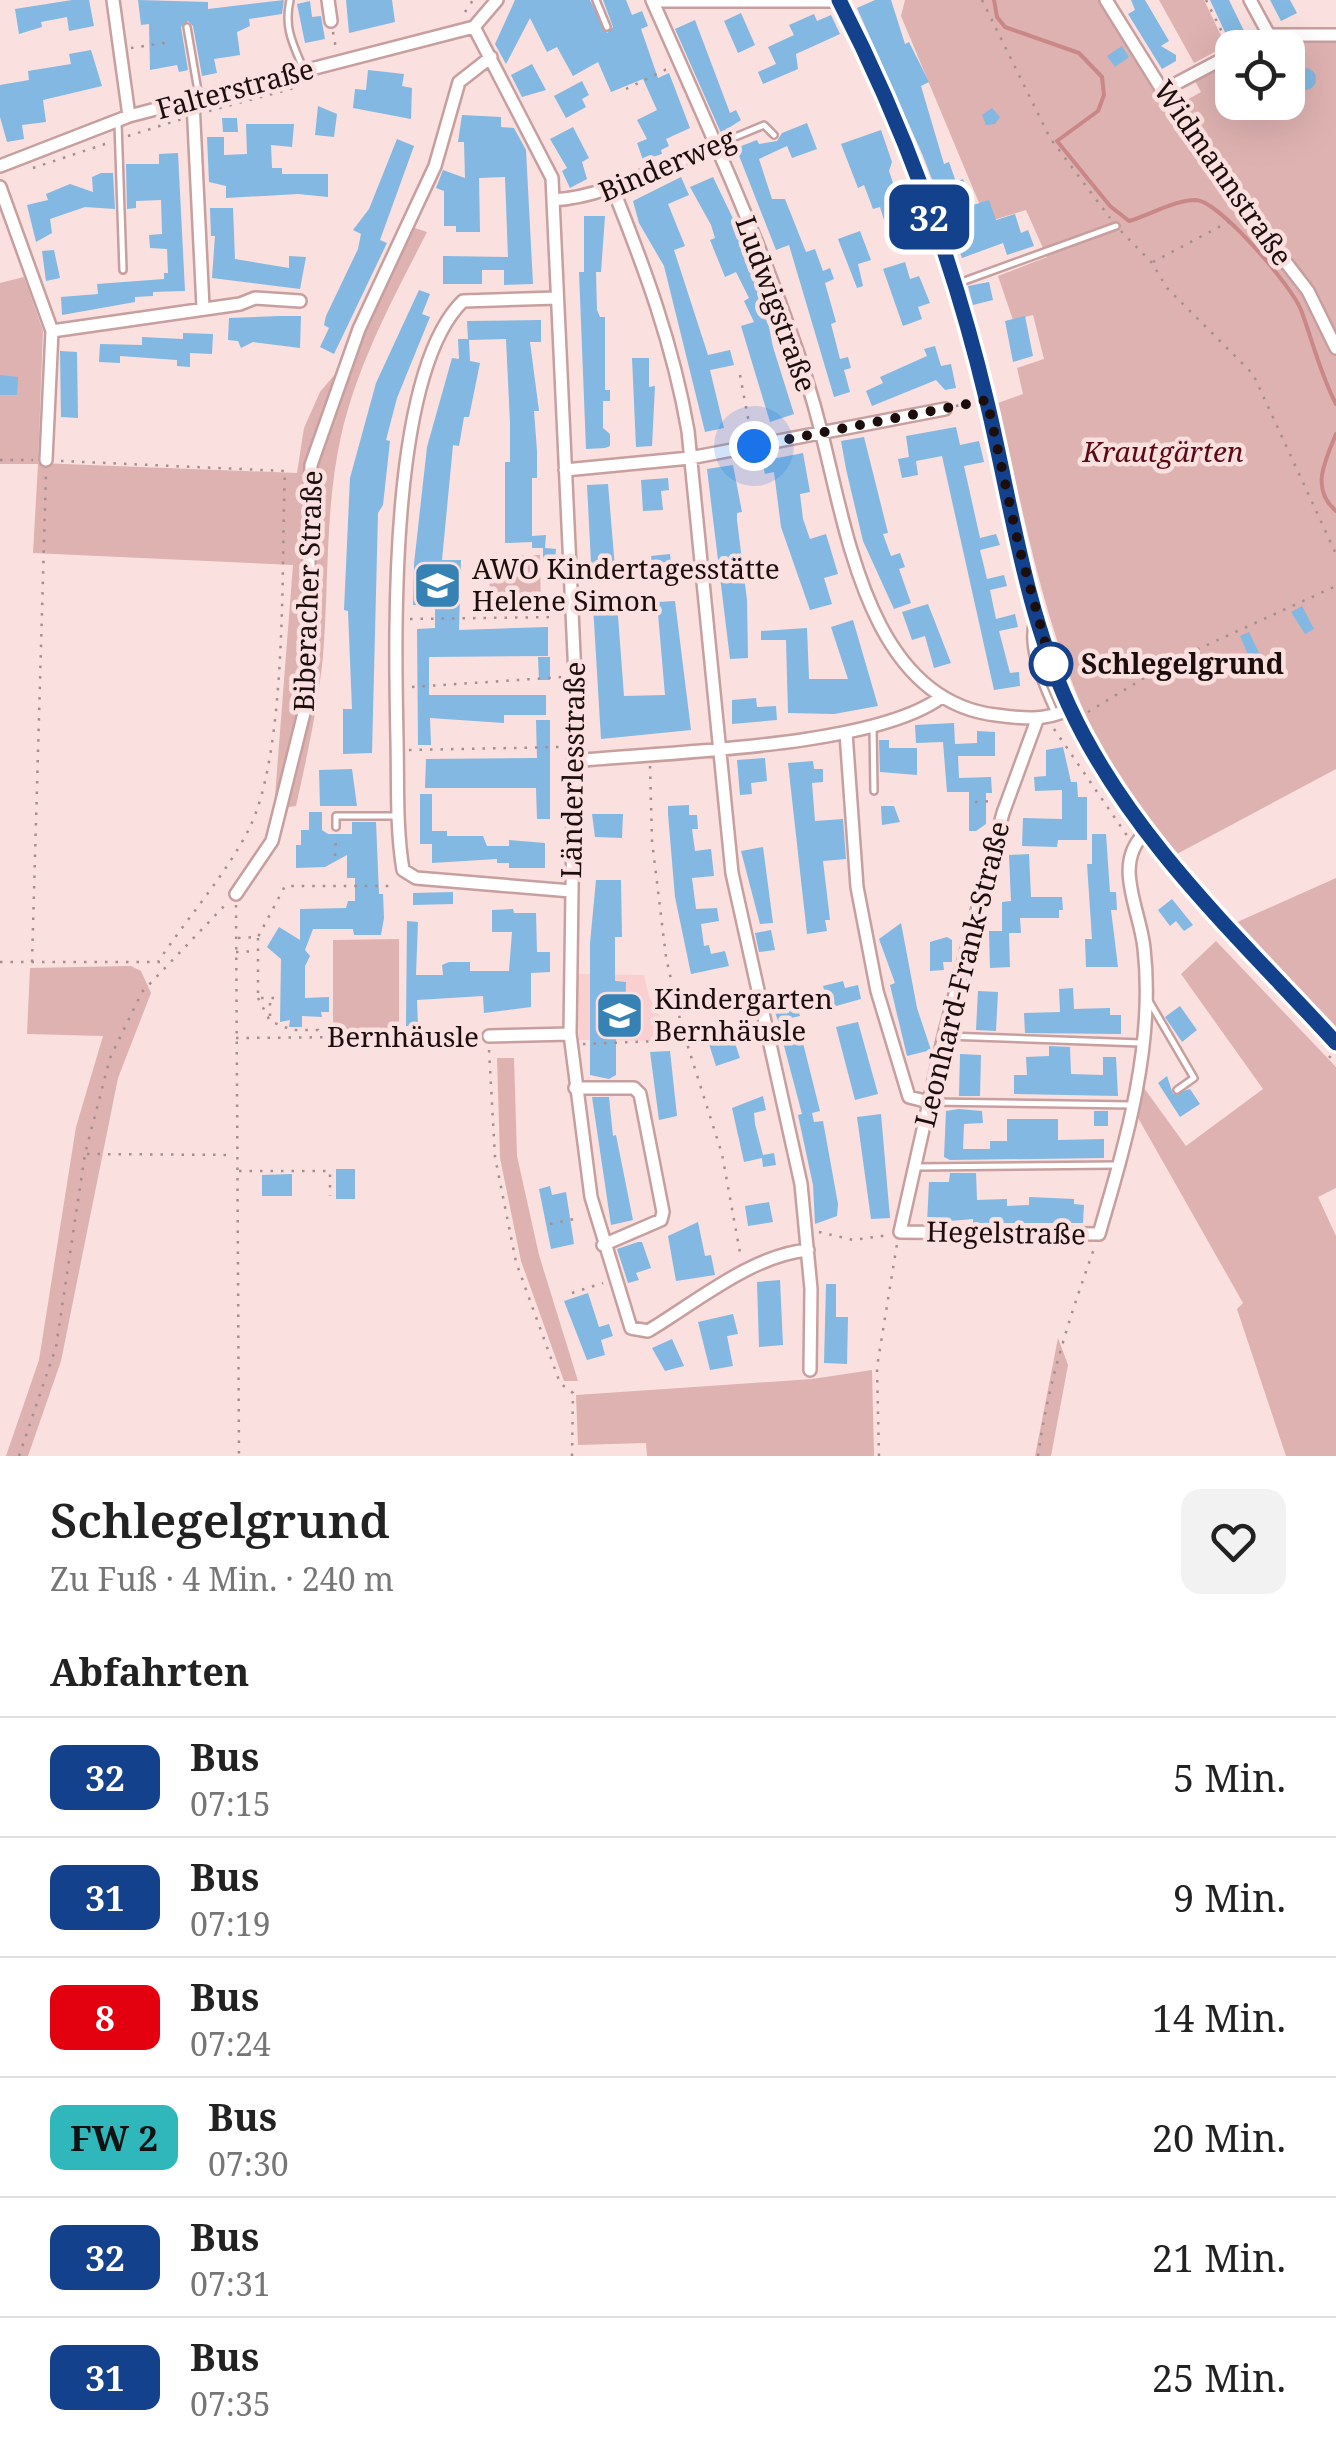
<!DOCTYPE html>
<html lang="de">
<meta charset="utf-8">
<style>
body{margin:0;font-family:"Noto Serif",serif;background:#f2f2f2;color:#222;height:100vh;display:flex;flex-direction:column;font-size:38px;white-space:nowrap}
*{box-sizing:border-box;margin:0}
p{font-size:32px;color:#767676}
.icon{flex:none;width:55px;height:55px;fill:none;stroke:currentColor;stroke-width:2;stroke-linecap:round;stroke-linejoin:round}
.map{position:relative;height:1456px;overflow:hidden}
.panel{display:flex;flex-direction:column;background:#fff;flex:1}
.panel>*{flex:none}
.badge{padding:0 20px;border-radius:15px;font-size:35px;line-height:65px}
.buttons{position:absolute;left:1215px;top:30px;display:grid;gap:20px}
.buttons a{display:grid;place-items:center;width:90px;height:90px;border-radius:20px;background:#fff;box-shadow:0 10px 40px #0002;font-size:50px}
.you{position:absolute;width:50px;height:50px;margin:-25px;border:8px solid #fff;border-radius:50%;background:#1a73e8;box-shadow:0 0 0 15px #1a73e833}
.map>.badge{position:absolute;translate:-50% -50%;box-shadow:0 0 0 5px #fff}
h2{padding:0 50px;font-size:38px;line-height:90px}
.round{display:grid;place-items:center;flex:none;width:105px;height:105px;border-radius:20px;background:#f2f2f2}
.head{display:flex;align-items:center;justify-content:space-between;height:170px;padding:0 50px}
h1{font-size:48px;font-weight:600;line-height:75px}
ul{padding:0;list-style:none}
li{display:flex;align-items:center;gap:30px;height:120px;padding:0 50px;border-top:2px solid #e0e0e0}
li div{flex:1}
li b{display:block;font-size:38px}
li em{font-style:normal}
li .badge{min-width:110px;font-weight:700;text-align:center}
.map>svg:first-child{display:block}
.built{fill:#f9d0cf}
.green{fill:#deb2b1}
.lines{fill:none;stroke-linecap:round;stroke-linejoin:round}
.stream{stroke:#c98887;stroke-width:4}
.building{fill:#82b8e1}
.service-casing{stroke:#c79f9e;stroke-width:10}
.minor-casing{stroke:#c79f9e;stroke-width:16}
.secondary-casing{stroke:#c79f9e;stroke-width:20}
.path{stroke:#a48f8e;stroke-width:2.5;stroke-dasharray:2.5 8;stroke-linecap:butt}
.service{stroke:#fff;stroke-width:5}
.minor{stroke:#fff;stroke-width:11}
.secondary{stroke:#fff;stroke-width:15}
.line-casing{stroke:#fff;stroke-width:22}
.line{stroke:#14418b;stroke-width:15}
.walk{stroke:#1c0e0d;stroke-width:10;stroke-dasharray:0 18}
.stop-dot{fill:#fff;stroke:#14418b;stroke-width:5}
.labels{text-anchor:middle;stroke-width:9;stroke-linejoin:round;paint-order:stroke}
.street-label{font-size:28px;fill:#1c0e0d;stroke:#fae0df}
.park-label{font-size:28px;font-style:italic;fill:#5a0915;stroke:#fae0df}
.poi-label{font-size:28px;fill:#1c0e0d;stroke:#fae0df;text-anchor:start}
.stop-label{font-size:28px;font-weight:bold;fill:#1c0e0d;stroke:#fae0df;text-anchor:start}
</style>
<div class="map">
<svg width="1336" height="1456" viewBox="0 0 1336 1456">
<rect width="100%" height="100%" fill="#fae0df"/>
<path class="built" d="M578,974l66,1 5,22 19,33 -1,11 -88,-1z"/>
<path class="green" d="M905,0h195l57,96 10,-4 9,14 25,-14 -8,-15 39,-19v44h56v-54l-36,-1 18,-9h66v731l-161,86c-115,-130 -139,-288 -177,-452l25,-9 -6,-26 27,-9 -11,-44 -20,5 -15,-44 49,-19 -21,-47 -39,12 -86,-206z
M1159,0h45l22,46 -32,17z
M409,226l18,6c-34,67 -69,130 -86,204 -16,71 -12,147 -18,220 -5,51 -16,100 -27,150l-22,3 19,-244 -260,-12 5,-89h-38v-181l24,-6 19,54 -5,132 259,10 7,-45 16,-36 36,-43z
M540,555l1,58 -51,1 -1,-58z
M1336,878v152l-101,-107z
M399,939v92l-66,1v-92z
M1216,941l120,126v121l-18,9 18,39v220h-50l-49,-147 6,-6 -106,-187 7,-28 42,58 77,-57 -82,-115z
M131,966l10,5 10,22 -33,85 -57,283 -33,95h-22l33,-96 37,-233 27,-91 -76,-2 3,-66z
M497,1058h17l3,98 22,99 39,126h-14l-43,-120 -21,-103z
M1058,1338l10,27 -17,91h-16z
M872,1370l2,86h-227l-1,-13 -68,2 -2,-50 236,-16z"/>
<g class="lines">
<path class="stream" d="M994,0l3,17 8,10 74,26 23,24 2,18 -6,16 -41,30 53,65 19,15c21,-6 45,-21 67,-21 23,1 96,86 105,110 12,32 19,63 35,94
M1336,434c-11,27 -26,55 0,77"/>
</g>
<path class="building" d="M72,0h17l5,26 -25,5 -2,-14 -26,5 1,5 -23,7 -4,-25z
M138,0l70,2v7l76,-9 -2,14 -33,5 1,7 -13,6 3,23 -26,4 3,14 -15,3 -9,-50 -5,-5 -7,6 7,43 -9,2 -2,-7 -27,5 -1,-46 -8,1z
M346,0h46l3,22 -46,11z
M515,0h75l17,33 6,-6 -10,-27h23l6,15 10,-4 6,15 -7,3 17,49 11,-5 21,55 -24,11 3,7 -8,4 1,4 -19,6 -6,-17 10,-4 -10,-19 20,-10 -14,-31 -32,13 -13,-30 -25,14 -16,-29 -10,5 -17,-34 -24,46 -11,-20z
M875,0h16l14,44 4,-2 20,40 -8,4 23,78 5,-2 7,20 7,-3 10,26 16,-5 7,20 19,-6 6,19 7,-3 6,16 -27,9 -4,-12 -41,15 -39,-102 -66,-148z
M1131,0h14l24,41 -8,5 15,9v6l-14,8 -34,-55 7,-4z
M1210,0h19l18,37 -16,8z
M1270,0h20l7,13 -16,8z
M310,1l2,16 9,-1 4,23 -20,4 -8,-39z
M741,13l14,32 -17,8 -14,-32z
M814,14l3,7 14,-6 9,19 -44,20 2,15 -35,15 -5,-12 18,-8 -8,-17 26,-12 -5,-10z
M695,20l35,93 6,-3 5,10 -20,13 -46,-104z
M1122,46l7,11 -14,10 -8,-11z
M91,50l11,36 -59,14 3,22 -24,3 2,14 -17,3 -7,-25v-32l29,-5 -1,-9 43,-7 -2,-10z
M532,64l14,26 -24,7 -11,-22z
M1294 79a11 11 0 1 1 22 0a11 11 0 1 1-22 0Z
M368,70l36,4 -2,12 10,2 -1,31 -58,-11 2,-19 11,1z
M582,81l7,14 -7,4 4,8 -20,11 -12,-22z
M318,106l19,8 -3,23 -19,-2z
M992,108l8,9 -5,7 -9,1 -4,-10z
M462,115l39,2v10l13,1 12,22 7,134 -29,1v-15h-22v14h-39v-28l65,1 -3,-80 -26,1 1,54h-24v-6h-12v-35l-8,-3 7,-18 22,8 -1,-36h-6z
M222,118h15l1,14h-15z
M807,123l10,26 -25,9 -5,-12 -28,13 13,40h13l21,53 9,-3 8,22 7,-3 4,11 -9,4 11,39 -5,2 9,35 8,-2 3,11 -7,2 6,22 -16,5 -45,-152 -13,5 -40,-102 21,-8 2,4 18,-3 5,-8z
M246,124h48l-2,23 -21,-2 1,23h10v6h46v23l-30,-3 -72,4v-12l-17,-4 -2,-45h17v18l23,-1z
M573,127l16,31 -7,4 5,17 -17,9 -8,-17 5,-3 -17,-29z
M881,130l11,32 -3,9 21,62 -20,6 -10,-32 -7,2 -9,-24 -6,3 -17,-44z
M397,139l17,7 -34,94 7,3 -53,111 -14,-7 9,-19 -5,-3 2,-9 32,-67 3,-15 -8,-4 16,-21z
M178,153l7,138 -32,1v4l-18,1v5l-73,13 -1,-18 37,-3 -1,-10 67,-5v-6h4l-1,-24 -17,-1 -1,-13 13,-1 -1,-34 -25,1v7l-9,1 -1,-45h33v-10z
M101,173h12l2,36 -30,-2 -35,12 2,14 -16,9 -9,-37 21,-5 -2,-6 24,-10 23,8 -1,-15z
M681,177l8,18 -21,9 17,42 -11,4 34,105 22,-5 4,15 -24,5 14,58 -19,4 -41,-166 -25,-43 -6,-22z
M713,177l24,50 5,27 27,51 -4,2 8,40 21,67 -24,8 -29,-96 13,-4 -10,-21 5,-3 -13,-26 -11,5 -15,-37 5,-2 -4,-13 -21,-38z
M210,208h23l2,51 54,9v-12l17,1 -6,32 -88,-11 3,-42h-4z
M584,216h21l-4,56h-5l1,38 3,7h5v73h5v11h-7v27l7,6v12l-5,2 -19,1 -7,-177h5z
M860,231l11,29 -13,4 5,22 -6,2 -19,-49z
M54,250l6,28 -14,3 -4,-30z
M905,262l5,17 9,-3 11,27 -12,4 4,12 -19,7 -20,-57z
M989,282l4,18 -20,5 -5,-19z
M419,290l11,4 -8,20 8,3 -33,81 -11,42 4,1 -7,64 -5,8 -6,240 -29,1v-45h9l-4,-98 -4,-1 6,-132 26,-95z
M279,316h22l-1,32 -47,-6 -12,6 -3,-7 -10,-1 1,-22z
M1025,316l8,40 -20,6 -8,-41z
M541,320v22h-11l9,69h-5l3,40v27h-5v58l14,-1 -1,13 11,1 -1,13h-12v-14h-11v-6l-27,1v-81h5v-39l-4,-84 -37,1 1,21 10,2 -11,54h-5l-5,29 -6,-1 -11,115h19l-2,70 89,-3v29l-119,1v38h117v20h-42v8l-74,-5 1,27h-13l-1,-116 18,-1v-22l-22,-1 1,-41 13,-117 25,-89 7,1 -1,-20h10l-1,-18z
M183,333l30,1 -1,20 -22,-1v14l-13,-1v-6l-57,-4v7l-21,-1 1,-18 42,1v-8l41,2z
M935,346l6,20 10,-2 5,24 -11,2 -9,-10 -64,26 -6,-15 17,-8 -3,-6 47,-21 -3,-7z
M60,351l17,1 1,66 -17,-1z
M632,358h17v29l6,-1 -3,60 -16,1z
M0,375l18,2 -1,18h-17z
M956,427l4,18 19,-4 5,21 -20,4 16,72 16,-4 4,11 -20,5 7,29 17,-4 3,11 -17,4 6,29 19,-5 3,13 -19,4 11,42 9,-1 1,14 -26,4 -52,-234 -26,5 2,14 -16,3 -4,-19 11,-2 -3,-21z
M864,437l24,96 -5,1 8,22 9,-3 5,14 -6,2 12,34 -17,6 -31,-68 -17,-72 -5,-28z
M803,453l7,39 -10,2 3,25 7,20 16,-5 12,40 -14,4 8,26 -22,6 -29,-83 -7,-55 -9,2 -3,-13z
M733,465l9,47 -5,1v7l10,80 1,58 -18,1 -23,-190z
M668,478l1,12 -8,1 2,19 -20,1 -2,-31z
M608,484l8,96 -24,2 -5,-97z
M670,554l3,24 -19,2 -3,-24z
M675,601l16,129 -90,9 -8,-134 24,-2 7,93 41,-1 -8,-93z
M928,604l23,59 -17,5 -9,-32 -13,4 -10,-28z
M1302,606l12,23 -9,5 -14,-22z
M853,620l25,86 -44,8 -46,-1 -2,-73h-25v-9l46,-3 2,51h39l-17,-52z
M1249,632l11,23 -10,4 -10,-23z
M538,657h12v23h-11z
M756,698l1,9 19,-1 1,14 -45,4v-24z
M536,720h14v99h-13l-1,-31h-111l1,-29 111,-1z
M954,723l1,21 22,-1v-12l18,1v24h-37l1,22 32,-1 1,16h-6v31l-10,7h-7v-39h-22l-4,-50 -27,1 -1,-18z
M879,740h10v8h28v27l-37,-3z
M1063,747l8,35h6l1,15h9v43h-29l-1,7 -35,-1 1,-28 39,1v-29l-27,1 -1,-14 12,-1v-26z
M765,758l2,23 -16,2 1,11 -12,1 -3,-35z
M813,761l1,8h9v13l-11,1 3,38 28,-2 3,40 -23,2 7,59h-5l2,11 -20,3 -19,-171z
M352,769l5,37h-37l-1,-36z
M420,794h12v37h15v5h36l4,10h22v-6l36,3v25h-36v-5h-12v-4l-65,4v-19h-12z
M689,805v10h8l1,14h-6l3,22 16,-2 3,27 -22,2 4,31 21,-1 2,13 -18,3 3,22 5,-1 2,9 14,-3 4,15 -38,8 -16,-77 -7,-83v-8z
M881,806h13l6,16 -18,3z
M309,812h13v18l6,4h24v-12h24l3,72h4l1,24 -3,17h-27l-1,-6h-40l-8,21 5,6 -5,10v32l24,-1v15h-8l1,5 -20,-1v11h-13l1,-7 -10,2 1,-63 -14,-12 12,-20 21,13v-31l46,-1 2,-7h7v-23h-8v-23l-22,12 -29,1v-23h5v-15h8z
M592,814h31l-1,24 -27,-1z
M1092,834h14l4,58h6l1,18h-6l7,57h-32l-1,-28h7l-5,-75h5z
M763,847l10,76 -13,1 -19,-73z
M1029,854l2,43h31l1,13h-4v8h-39l1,15h-12l1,34 -20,1 -1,-37h13v-29l9,-1 -2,-46z
M596,880h25l1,57h-7v44l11,1 -1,55 -9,-1v39l-7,4 -19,-4v-132z
M453,892v12l-40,1v-12z
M1172,899l21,26 -9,6 -8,-10 -6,5 -12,-16z
M513,909l1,4h22l1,39h13v20l-19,1v34l-47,6 -1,-17 -66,4 1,26h-12l1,-105 11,1 -2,53h27l-1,-10 7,-3h21v9h39l3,-39h-20v-22z
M901,923l16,85 14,42 -24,6 -17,-71 5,-2 -16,-44z
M771,930l4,20 -16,2 -4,-19z
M947,937l5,3v22h-9l1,8 -14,1v-29z
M843,981l2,7 13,-3 3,14 -32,9 -6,-22z
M1073,988l1,21 36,-1v7h11v19l-96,-1 -1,-20 36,-1 -1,-23z
M978,991l20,1 -2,39 -20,-1z
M796,1002l4,14 -22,5 -4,-12z
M1180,1006l17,24 -15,12 -17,-25z
M858,1022l20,72 -23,6 -19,-73z
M732,1034l8,24 -24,8 -8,-25z
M801,1035l19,76 -8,2 2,9 9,-1 15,83 -1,12 -22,8 -2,-39 -15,-70 4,-1 -19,-72z
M1049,1046l21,1 1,27 32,1v-18h13l2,39 -104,-2v-19h13l-1,-18 23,-1z
M670,1051l7,65 -18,4 -9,-68z
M960,1054l21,1 -1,41h-21z
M1167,1076l6,18 17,-5 10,15 -20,13 -22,-34z
M763,1096l3,14 -12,3 1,11 8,31 11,-2 2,12 -13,2 -1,-9 -18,4 -12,-54z
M592,1097h17l4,39 3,-1 17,85 -22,5z
M959,1109l23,2 1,12 -19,1 -1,25h27v-8h17v-22h51v21l46,-1v19l-154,2 -6,-3 2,-46z
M1094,1111h14v15h-14z
M881,1114l9,104 -19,1 -14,-102z
M336,1169h19v30h-19z
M950,1173h26l1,27 30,-1v7l22,-1v-8l45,2v5l10,1 -1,18h-110v-4l-46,4 2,-41h20z
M292,1174v22h-30v-21z
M550,1186l2,9 14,-3 8,52 -23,5 -12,-60z
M769,1202l4,20 -25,4 -3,-20z
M698,1222l7,34 6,-1 4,20 -39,6 -8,-45z
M638,1242h4l9,26 -15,5 3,7 -11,3 -11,-34z
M780,1280l3,65 -24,2 -2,-65z
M826,1284h10v33h12l-1,47 -23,-1z
M588,1293l11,34 10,-3 4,12 -12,4 4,15 -18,5 -23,-59z
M733,1314l5,20 -11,2 6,30 -23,4 -12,-48z
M672,1339l12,27 -19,5 -13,-23z"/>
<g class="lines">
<defs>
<path id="service" d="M290,0c-6,27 2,42 13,68
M596,0l11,27
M187,27l12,70
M118,123l5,147
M716,145l48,-20 10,10
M956,284l160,-58
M1033,620c-9,29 11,67 22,94
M873,727l1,64
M336,827v-11h60
M1149,1001l45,77 -17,12
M947,1036l194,7
M932,1102l199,3
M917,1167l199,-2"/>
<path id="minor" d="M113,0l16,116
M328,0l3,21
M652,0c47,106 96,213 135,323 13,35 25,72 34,108 26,100 48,269 175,284 29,4 48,6 74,-6
M1106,0l94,151 108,140 28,57
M1250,0l19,35
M653,1h190
M474,27l78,151 23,498 -5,358 21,163 40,131 17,3c47,-28 104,-76 160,-81
M474,27l23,-27
M1246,48l23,-13h67
M1162,91l70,-37
M193,102l10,205
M0,166l129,-50 345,-89
M611,184c33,82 62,160 77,247l44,442 69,311 10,105 -1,81
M0,187l52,144 -6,129
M553,200c51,-2 112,-36 162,-54
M557,298l-94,3c-75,73 -68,337 -66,439 1,43 -1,88 6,130l13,8 155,13
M52,331l188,-27 15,-6 45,3
M565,470l125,-12 255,-49
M1037,720l-34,93 -59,223 -44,196 199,2c27,-92 56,-189 45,-286 -4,-39 -32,-84 1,-115
M846,733l11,154 20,104 32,106 20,5
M573,761c91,-9 298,-13 367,-63
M236,894l36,-53 34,-136 5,-240 48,-136 76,-163 24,-84 32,-25
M489,1036l81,-2
M575,1088h59l6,6 23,118 -2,8 -58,25"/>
<path id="secondary" d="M839,0c64,124 115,263 147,398 25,103 38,211 83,308 61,132 170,231 267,337"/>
</defs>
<use href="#service" class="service-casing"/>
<use href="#minor" class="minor-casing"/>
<use href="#secondary" class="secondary-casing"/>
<path class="path" d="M982,0l68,138 60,80
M1206,0l21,42
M465,12l8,-12
M333,32l3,17
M131,48l40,-6
M626,89l43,-21
M209,111l89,-24
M128,136l54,-17
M33,168l78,-26
M1121,231l31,32 15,25 86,86 83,180
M1153,262l81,-43
M740,375l11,59
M956,406l16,-3
M0,460h33
M61,461l224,10c-4,93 3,279 -36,358 -24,47 -62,89 -91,133
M410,619l147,-2
M412,687l151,-10
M1088,712l84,-51 164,-75
M1054,729l74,108
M409,750l152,-3
M650,766l2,75 14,116 16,71 40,126 19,104
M975,802l20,-1
M335,856l1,-19
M236,905l3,551
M238,938l20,-1 27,-51h111
M258,938v60h21
M236,952l21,-1
M0,962h163
M32,962l14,-490
M258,998l12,23 22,9h26v7
M270,1016v-17
M410,1035v-7h12
M236,1038l239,-2
M583,1044l101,-4
M489,1050l6,107 21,105 44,121 13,10 -1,63
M1329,1056l7,8
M87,1154l147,1
M239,1171h91v25
M550,1224l29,-6
M819,1232l34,8 36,-5
M572,1293l31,-10
M19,1456l37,-109 29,-193 25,-96 32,-66 86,-90
M879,1456l-2,-89 20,-123
M1038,1456c10,-74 32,-140 57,-210"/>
<use href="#service" class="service"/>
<use href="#minor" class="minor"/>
<use href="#secondary" class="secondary"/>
</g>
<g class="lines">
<defs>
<path id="line" d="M839,0c64,124 115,263 147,398 25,103 38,211 83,308 61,132 170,231 267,337"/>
</defs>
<use href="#line" class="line-casing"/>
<use href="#line" class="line"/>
<path class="walk" d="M754,446l233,-46 32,147 33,121 -1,-4"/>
</g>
<defs>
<symbol id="school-square" viewBox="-11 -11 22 22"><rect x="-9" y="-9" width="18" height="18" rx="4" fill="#3782b5" stroke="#fae0df"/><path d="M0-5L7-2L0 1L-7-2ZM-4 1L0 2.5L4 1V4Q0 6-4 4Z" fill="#fff"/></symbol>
</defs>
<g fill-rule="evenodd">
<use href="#school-square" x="410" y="558" width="55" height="55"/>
<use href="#school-square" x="592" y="988" width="55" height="55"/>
</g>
<circle class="stop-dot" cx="1051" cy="664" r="20"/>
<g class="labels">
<g class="street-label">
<text transform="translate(235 89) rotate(-15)" y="10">Falterstraße</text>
<text transform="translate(667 165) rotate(-23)" y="10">Binderweg</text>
<text transform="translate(1223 173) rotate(55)" y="10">Widmannstraße</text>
<text transform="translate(776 304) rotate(70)" y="10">Ludwigstraße</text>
<text transform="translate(308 591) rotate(-88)" y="10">Biberacher Straße</text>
<text transform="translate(573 770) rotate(-89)" y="10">Länderlesstraße</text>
<text transform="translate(962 974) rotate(-76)" y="10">Leonhard-Frank-Straße</text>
<text x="403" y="1047">Bernhäusle</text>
<text transform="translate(1006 1233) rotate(1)" y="10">Hegelstraße</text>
</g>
<g class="park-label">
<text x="1163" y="462">Krautgärten</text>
</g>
<g class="poi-label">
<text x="472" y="579">AWO Kindertagesstätte<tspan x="472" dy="32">Helene Simon</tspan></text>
<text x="654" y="1009">Kindergarten<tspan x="654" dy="32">Bernhäusle</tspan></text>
</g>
<g class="stop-label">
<text x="1081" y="674">Schlegelgrund</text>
</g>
</g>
</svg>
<div class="buttons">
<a><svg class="icon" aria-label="locate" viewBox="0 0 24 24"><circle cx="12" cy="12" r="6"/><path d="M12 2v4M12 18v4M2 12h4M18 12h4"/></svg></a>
</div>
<div class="you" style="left:754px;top:446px"></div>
<b class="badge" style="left:929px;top:217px;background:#14418b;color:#fff">32</b>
</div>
<section class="panel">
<div class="head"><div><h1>Schlegelgrund</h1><p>Zu Fuß · 4 Min. · 240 m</p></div><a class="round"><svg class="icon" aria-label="heart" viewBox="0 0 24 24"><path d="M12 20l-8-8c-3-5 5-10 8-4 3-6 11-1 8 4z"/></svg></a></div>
<h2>Abfahrten</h2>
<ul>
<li><span class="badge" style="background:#14418b;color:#fff">32</span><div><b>Bus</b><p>07:15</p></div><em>5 Min.</em></li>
<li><span class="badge" style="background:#14418b;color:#fff">31</span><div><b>Bus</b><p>07:19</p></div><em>9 Min.</em></li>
<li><span class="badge" style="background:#e3000f;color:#fff">8</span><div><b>Bus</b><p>07:24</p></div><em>14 Min.</em></li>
<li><span class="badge" style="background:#2fb7bc;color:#111">FW 2</span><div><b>Bus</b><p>07:30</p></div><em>20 Min.</em></li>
<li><span class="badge" style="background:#14418b;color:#fff">32</span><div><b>Bus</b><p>07:31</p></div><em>21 Min.</em></li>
<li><span class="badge" style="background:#14418b;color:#fff">31</span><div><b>Bus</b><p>07:35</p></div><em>25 Min.</em></li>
</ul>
</section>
